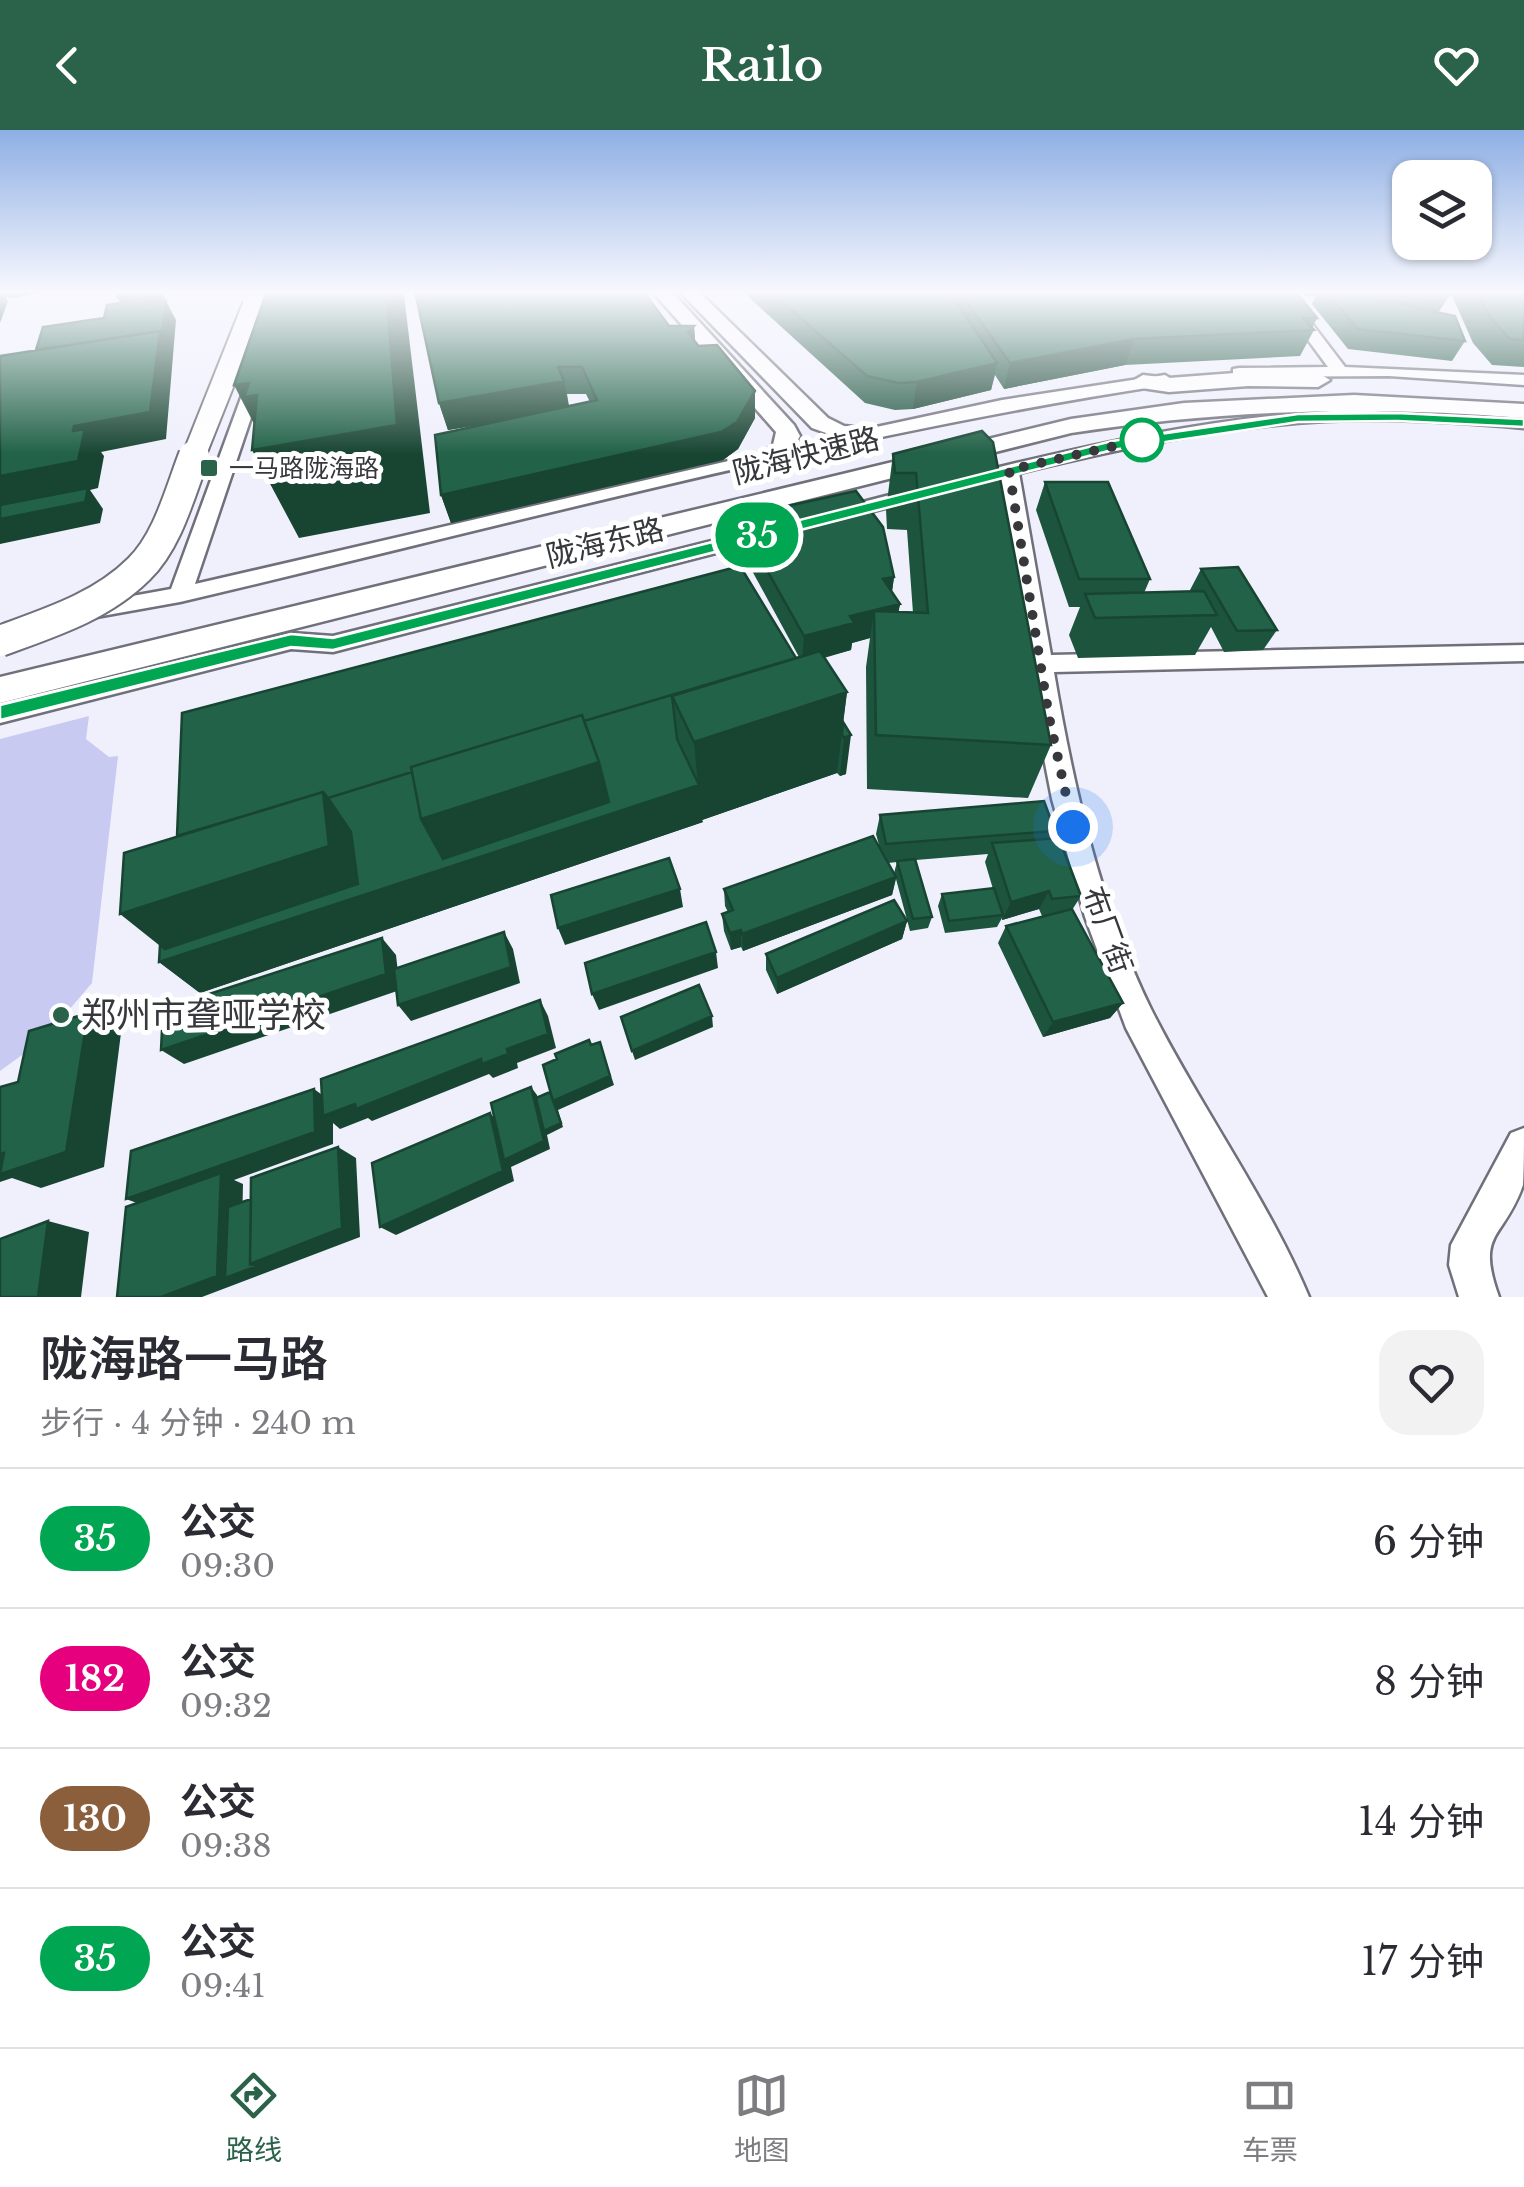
<!DOCTYPE html>
<html lang="zh">
<meta charset="utf-8">
<style>
body{margin:0;font-family:"Libre Baskerville","Noto Sans SC",serif;background:#f2f2f3;color:#2b2b33;height:100vh;display:flex;flex-direction:column;font-size:38px;white-space:nowrap}
*{box-sizing:border-box;margin:0}
p{font-size:32px;color:#7c7c81}
.icon{flex:none;width:55px;height:55px;fill:none;stroke:currentColor;stroke-width:2;stroke-linecap:round;stroke-linejoin:round}
.map{position:relative;height:1167px;overflow:hidden}
.panel{display:flex;flex-direction:column;background:#fff;flex:1}
.panel>*{flex:none}
.badge{padding:0 20px;border-radius:32px;font-size:35px;line-height:65px}
.fabs{position:absolute;left:1392px;top:30px;display:grid;gap:20px}
.fabs a{display:grid;place-items:center;width:100px;height:100px;border-radius:20px;background:#fff;box-shadow:0 2px 8px #0004;font-size:50px}
.you{position:absolute;width:50px;height:50px;margin:-25px;border:8px solid #fff;border-radius:50%;background:#1a73e8;box-shadow:0 0 0 15px #1a73e833}
.map>.badge{position:absolute;translate:-50% -50%;box-shadow:0 0 0 5px #fff}
.round{display:grid;place-items:center;flex:none;width:105px;height:105px;border-radius:30px;background:#f2f2f3}
.headline{display:flex;align-items:center;justify-content:space-between;height:170px;padding:0 40px}
h1{font-size:48px;font-weight:600;line-height:75px}
ul{padding:0;list-style:none}
li{display:flex;align-items:center;gap:30px;height:140px;padding:0 40px;border-top:2px solid #e1e1e2}
li div{flex:1}
li b{display:block;font-size:38px}
li em{font-style:normal}
li .badge{min-width:110px;font-weight:700;text-align:center}
header{display:flex;justify-content:space-between;align-items:center;height:130px;padding:0 40px;background:#2a624a;color:#fff;font-size:45px;font-weight:600}
.tab-bar{display:flex;justify-content:space-around;align-items:center;height:140px;border-top:2px solid #e1e1e2;background:#fff;font-size:28px;color:#7c7c81}
.tab-bar a{display:grid;justify-items:center;gap:5px}
.tab-bar .selected{color:#2a624a}
.map>svg:first-child{display:block}
.green{fill:#c9caf2}
.lines{fill:none;stroke-linecap:round;stroke-linejoin:round}
.minor-casing{stroke:#70707b;stroke-width:5}
.major-casing{stroke:#70707b;stroke-width:5}
.highway-casing{stroke:#70707b;stroke-width:5}
.minor{fill:#fff;fill-rule:evenodd}
.major{fill:#fff;fill-rule:evenodd}
.highway{fill:#fff;fill-rule:evenodd}
.highway-bridge-far1-casing{stroke:#70707b;stroke-width:26;stroke-linecap:butt}
.highway-bridge-casing{stroke:#70707b;stroke-width:34;stroke-linecap:butt}
.highway-bridge-far1{stroke:#fff;stroke-width:22}
.highway-bridge{stroke:#fff;stroke-width:30}
.wall{fill:#1d543e;fill-rule:evenodd}
.shaded-wall{fill:#184532}
.building{fill:#226248;stroke:#184532;stroke-width:2.5}
.line{fill:#00a651;stroke:#fff;stroke-width:2.5}
.walk{stroke:#37383c;stroke-width:10;stroke-dasharray:0 18}
.stop-dot{fill:#fff;stroke:#00a651;stroke-width:5}
.poi-dot{fill:#2a624a;stroke:#fff;stroke-width:4}
.labels{text-anchor:middle;stroke-width:10;stroke-linejoin:round;paint-order:stroke}
.far-poi-label{font-size:25px;fill:#37383c;stroke:#fff;text-anchor:start}
.street-label{font-size:30px;fill:#37383c;stroke:#fff}
.near-poi-label{font-size:35px;fill:#37383c;stroke:#fff;text-anchor:start}
</style>
<header><svg class="icon" aria-label="back" viewBox="0 0 24 24"><path d="M15 5l-7 7 7 7"/></svg>Railo<svg class="icon" aria-label="heart" viewBox="0 0 24 24"><path d="M12 20l-8-8c-3-5 5-10 8-4 3-6 11-1 8 4z"/></svg></header>
<div class="map">
<svg width="1524" height="1167" viewBox="0 0 1524 1167">
<rect width="100%" height="100%" fill="#f0f0fd"/>
<path class="green" d="M89,586l-3,23 23,18 9,-1 -26,227 -48,56 -44,32v-332z"/>
<g class="lines">
<defs>
<path id="minor" d="M1272,161h15l58,76 179,8v10l-135,-9 -156,1v-8l6,-1 89,-1z
M257,241l8,5 -70,208 672,-155 135,-29 163,-25 8,5 -8,5c-332,51 -658,140 -985,217l-95,17 -8,-3 -3,-5 3,-5 94,-17 78,-213z
M1352,280l172,8v10c-66,-6 -132,-10 -198,-7 -103,5 -207,28 -307,52l32,182 473,-10v16l-470,11c19,113 46,233 97,337 48,96 117,190 158,288h-41l-142,-269 -41,-111 -33,-118 -16,-82 -35,-239 -35,9 -10,-6 3,-4c129,-32 260,-62 393,-67z
M917,358l7,2v8l-89,23 -10,-6 3,-4z
M767,397l10,6 -3,5 -441,114 -42,-3 -291,74v-20l291,-70 42,3z
M1524,998c0,17 0,41 -1,57 -19,55 -48,46 -24,112h-40l-10,-32 2,-20 60,-112z"/>
<path id="major" d="M652,161h19l123,134 6,11c-9,17 -24,35 -46,30l-3,-5 22,-16 3,-13z
M679,161h19l130,127 16,8 31,3 3,5 -3,5 -35,-1 -28,-10z"/>
<path id="highway" d="M1248,242l70,1 12,7 -12,7 -70,-1 -79,6 -34,-5 -4,-5 12,-7 26,3z
M1354,265l170,9v14c-152,-13 -302,-8 -453,15l-1071,270v-26l1071,-258 113,-16z"/>
</defs>
<use href="#minor" class="minor-casing"/>
<use href="#major" class="major-casing"/>
<use href="#highway" class="highway-casing"/>
<use href="#minor" class="minor"/>
<use href="#major" class="major"/>
<use href="#highway" class="highway"/>
<defs>
<path id="highway-bridge-far1" d="M193,328l61,-153"/>
<path id="highway-bridge" d="M0,511c49,-18 101,-34 139,-72 29,-28 41,-77 55,-113"/>
</defs>
<use href="#highway-bridge-far1" class="highway-bridge-far1-casing"/>
<use href="#highway-bridge" class="highway-bridge-casing"/>
<use href="#highway-bridge-far1" class="highway-bridge-far1"/>
<use href="#highway-bridge" class="highway-bridge"/>
</g>
<path class="wall" d="M742,161h553l22,27 -5,10 2,2 -14,26 -175,9 -121,24 -9,-14 -4,15 -78,19 -18,1 -30,-7z
M1301,161h147l2,3 -12,18 27,29 -13,20 -104,-12 -36,-45 4,-8h-11z
M1450,161h74v76l-32,-2 -19,-22z
M669,196h25l1,16 3,4 57,45v27l-17,31 -15,11 -272,63 -10,-28 40,-70 -33,5 -9,-27zM567,264h19l4,8 -21,4z
M982,301l69,314 -23,53 -161,-9 -1,-122 4,-29 -18,5 -1,7 -27,8 23,34 -4,30 3,52 -6,2 -3,-3 -135,47 1,2 -503,171 -41,-31 18,-126 622,-179 -61,-112 -1,-28 157,60 -2,15 8,12 -2,8 15,1 -6,-83 -20,-1 -1,-19 7,-56z
M1045,352l105,97 -6,14 47,-1 -1,-2 11,-21 76,61 -14,20 -39,2 -13,-25 -16,28 -117,3 -9,-23 11,-28h-11l-33,-97z
M880,685l175,16 -4,7 30,58 -9,14 51,93 -13,15 -67,19 -45,-94 8,-17 36,-10 -3,-7 -37,11v-2l-5,9 -52,6 -7,-27 4,-12 51,-5 -8,-27 3,-8 -72,6 16,57 -4,11 -18,3 -14,-52 -4,16 -149,56 -2,-4 -10,3 -7,-19 -2,-17 6,-2 -3,-6 -1,-17 155,-44 -3,-11zM897,732l-3,11 -6,-10z
M907,791l-5,18 -125,55 -11,-24v-16z"/>
<path class="shaded-wall" d="M0,161h59l-50,7 -2,-2 -1,2 2,3 -8,22z
M157,161h4l4,7 -1,6 -40,6 -7,-13z
M386,161h16l2,4 26,218 -131,25 -47,-88 14,-3 -32,-62 15,-2z
M1450,164l-12,19 -3,1 7,-11 -3,-6z
M166,171l10,19 -10,119 -65,13 3,4 -6,32 -8,2 13,19 -3,14 -100,21v-68l73,-45 -26,-53z
M694,196l2,26 -8,-20z
M1134,209l-9,26 -121,24 6,-26z
M997,233l-6,27 -78,19 4,-27z
M564,251l5,27 -121,22 -9,-27z
M755,261v27l-17,31 -15,11 -272,63 -10,-28z
M894,447l-4,28 -7,-26z
M900,474l-5,27 -21,-20 -4,27 -18,5 -1,7 -49,13 2,-27 46,-20z
M847,562l-10,81 -135,47 1,2 -503,171 -41,-31 15,-5 -54,-43 203,-122 276,-30 99,23 -4,-43z
M851,605l-5,39 -6,2 4,-38z
M896,747l-4,18 -149,56 -1,-17z
M680,759l3,18 -118,38 -7,-17z
M1049,761l-10,18 -37,11 9,-18z
M907,791l-5,18 -125,55v-16z
M741,800v17l-10,3 -1,-17z
M504,802l9,17 7,34 -109,38 -13,-16z
M382,808l14,17 4,35 -216,74 -23,-14z
M716,822l2,16 -119,42 -7,-16z
M540,870l8,16 8,32 -39,15 1,5 -25,10 -4,-4 -117,47 -4,-3 -28,11 -7,-6v21l-99,36 9,4 -2,88 9,-8 88,-117 18,11 4,79 -158,60h-41l-8,-88 -27,-10 188,-110 18,13 175,-53z
M1123,873l-13,15 -67,19 10,-15z
M88,883l33,20 -17,134 -63,21 -29,-10 -12,4v-28z
M712,886l1,11 -78,33 -3,-9z
M600,912l14,43 -56,25 5,17 -16,8 3,14 -39,18 3,14 -118,54 -16,-8 110,-114 11,12 30,-38 6,8 9,35 7,-29z
M48,1091l41,11 -8,65h-43z"/>
<path class="building" d="M119,161h38l-40,6z
M267,161h119l11,134 -145,25 5,-55 -13,2 5,-14 -15,2z
M415,161h228l26,35h25l-6,6 10,14 19,-1 38,46 -18,31 -16,10 -280,63 -6,-60 162,-35 -15,-33h-24l6,14 -125,22z
M770,161h179l48,72 -80,19 -18,1 -32,-7z
M959,161h336l22,27h-14l11,12 -180,9 -124,24z
M1326,161h43l30,13 56,12 10,25 -107,-12z
M1390,161h58l2,3 -11,3 3,6 -45,-8z
M1477,161h47v49l-14,-1 -20,-22z
M145,169l-1,5 22,-3 -4,33 -2,-3 -124,19 7,-23 61,-9 3,-13z
M160,201l-10,81 -76,14 -1,5 12,-2 -7,32 -78,15v-120z
M574,275l-93,20 -1,-1z
M982,301l11,11 58,303 -175,-10 -2,-124 54,2 -12,-140h-21l-2,-19z
M1045,352h63l42,97h-71z
M88,358l-3,14 -85,17v-14z
M856,361l27,36 11,50 -11,2 17,25 -50,12 4,7 -50,13 -67,-119z
M740,436l56,92 -212,63 -2,-6 -171,52 1,5 -84,26 -5,-6 -146,44 5,-123z
M1238,437l39,63 -40,1 -36,-62z
M1204,461l13,24 -122,3 -10,-24z
M820,521l27,41 -153,50 -22,-46z
M803,526l-131,40 5,43 22,46 -540,177 1,-17 5,4 193,-65 -7,-52 -23,-34 84,-26 9,47 22,40 166,-57 -10,-40 -15,-41z
M582,585l17,47 -178,57 -10,-52z
M843,592l8,13 -7,3 -2,-4z
M323,662l6,54 -209,68 4,-61z
M1044,671l11,30 -169,13 -6,-29z
M873,706l23,41 -154,57 -1,-4 -11,3 -8,-19 11,-4 -9,-21z
M1059,708l22,58 -29,3 -3,-8 -38,11 -19,-59z
M669,728l11,31 -122,39 -7,-33z
M915,729l17,58 -19,2 -16,-58z
M994,758l9,27 -54,6 -7,-27z
M894,770l13,21 -130,57 -11,-24z
M1072,779l51,94 -70,19 -47,-96z
M706,792l10,30 -124,42 -7,-31z
M504,802l7,35 -113,38 -4,-36z
M382,808l4,36 -225,76 2,-41z
M699,855l13,31 -80,35 -11,-34z
M540,870l8,34 -41,15 1,5 -26,10 -1,-5 -125,50 -1,-5 -32,12 -2,-37z
M88,883l-22,139 -66,22 4,-21 -4,1v-67l18,-5 11,-51z
M589,910l2,5 9,-3 10,34 -57,25 -10,-36 14,-6 -2,-5z
M531,957l13,54 -40,19 -13,-57z
M314,959l1,43 -189,67 5,-48z
M550,962l11,31 -17,8 -8,-33z
M490,983l13,58 -123,56 -8,-64z
M338,1017l4,81 -92,36 1,-86z
M221,1043l-4,103 -56,21h-44l9,-90z
M251,1069l-1,65 7,2 -32,12 3,-71z
M48,1091l-10,76h-38v-58z"/>
<linearGradient id="sky" x2="0" y2="1"><stop stop-color="#8eafe4"/><stop offset="0.5" stop-color="#f8f8fe"/><stop offset="1" stop-color="#f8f8fe" stop-opacity="0"/></linearGradient>
<rect width="1524" height="324" fill="url(#sky)"/>
<path class="line" d="M1397,283l127,6v8l-127,-6 -99,1 -186,28 -779,200 -42,-3 -291,73v-15l291,-71 42,4 779,-197 186,-27z"/>
<g class="lines">
<path class="walk" d="M1073,697l-24,-110 -40,-247 133,-30"/>
</g>
<circle class="stop-dot" cx="1142" cy="310" r="20"/>
<g class="poi-dot">
<rect x="199" y="328" width="20" height="20" rx="5"/>
<circle cx="61" cy="885" r="10"/>
</g>
<g class="labels">
<g class="far-poi-label">
<text x="229" y="347">一马路陇海路</text>
</g>
<g class="street-label">
<text transform="translate(806 326) rotate(-14)" y="10">陇海快速路</text>
<text transform="translate(605 413) rotate(-14)" y="10">陇海东路</text>
<text transform="translate(1107 800) rotate(70)" y="10">布厂街</text>
</g>
<g class="near-poi-label">
<text x="81" y="897">郑州市聋哑学校</text>
</g>
</g>
</svg>
<div class="fabs">
<a><svg class="icon" aria-label="layers" viewBox="0 0 24 24"><path d="M12 4l9 5-9 5-9-5zM3 14l9 5 9-5"/></svg></a>
</div>
<div class="you" style="left:1073px;top:697px"></div>
<b class="badge" style="left:757px;top:405px;background:#00a651;color:#fff">35</b>
</div>
<section class="panel">
<div class="headline"><div><h1>陇海路一马路</h1><p>步行 · 4 分钟 · 240 m</p></div><a class="round"><svg class="icon" aria-label="heart" viewBox="0 0 24 24"><path d="M12 20l-8-8c-3-5 5-10 8-4 3-6 11-1 8 4z"/></svg></a></div>
<ul>
<li><span class="badge" style="background:#00a651;color:#fff">35</span><div><b>公交</b><p>09:30</p></div><em>6 分钟</em></li>
<li><span class="badge" style="background:#e6007e;color:#fff">182</span><div><b>公交</b><p>09:32</p></div><em>8 分钟</em></li>
<li><span class="badge" style="background:#8b5e3c;color:#fff">130</span><div><b>公交</b><p>09:38</p></div><em>14 分钟</em></li>
<li><span class="badge" style="background:#00a651;color:#fff">35</span><div><b>公交</b><p>09:41</p></div><em>17 分钟</em></li>
</ul>
</section>
<nav class="tab-bar">
<a class="selected"><svg class="icon" aria-label="directions" viewBox="0 0 24 24"><path d="M12 3l9 9-9 9-9-9zM9 14v-3h6M13 9l2 2-2 2"/></svg>路线</a>
<a><svg class="icon" aria-label="map" viewBox="0 0 24 24"><path d="M3 6l6-2 6 2 6-2v14l-6 2-6-2-6 2zM9 4v14M15 6v14"/></svg>地图</a>
<a><svg class="icon" aria-label="tickets" viewBox="0 0 24 24"><path d="M3 7h18v10H3zM15 7v10"/></svg>车票</a>
</nav>
